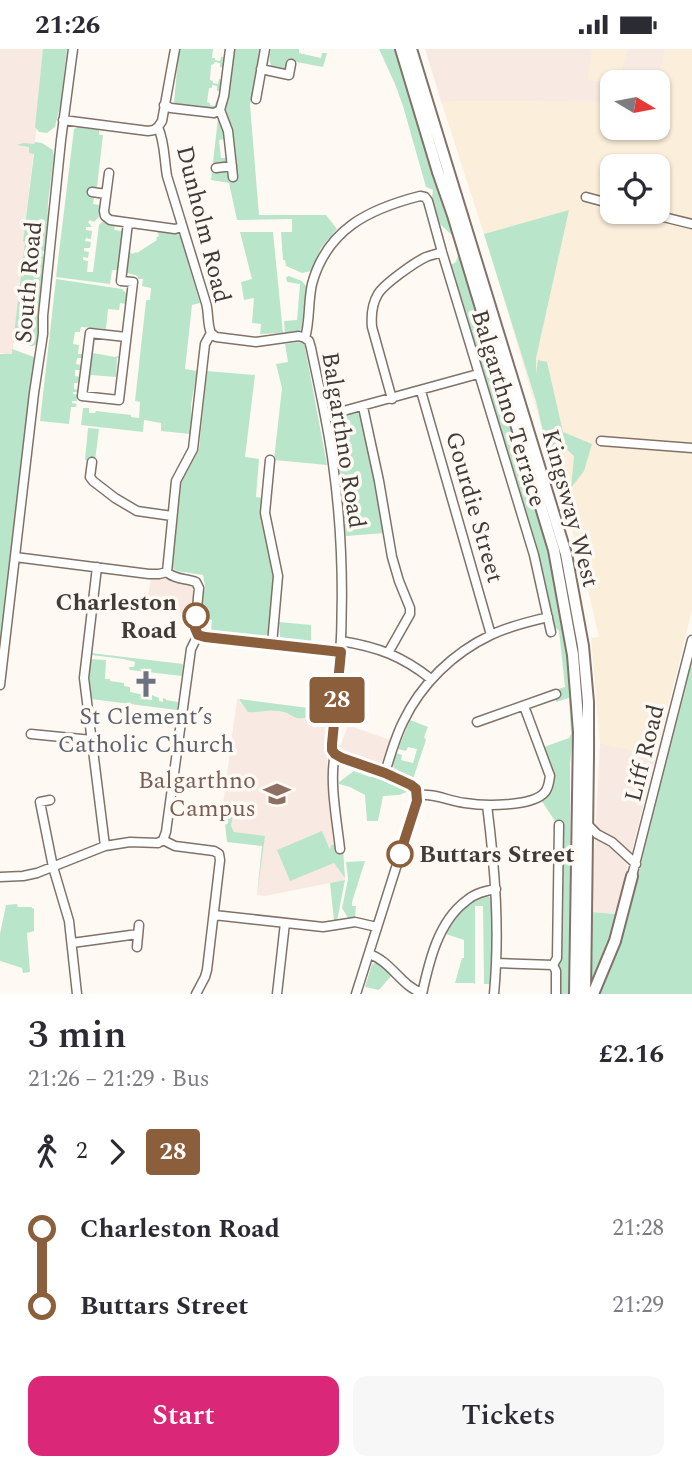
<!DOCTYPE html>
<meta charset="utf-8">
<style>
body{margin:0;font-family:Spectral,serif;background:#f7f7f7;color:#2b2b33;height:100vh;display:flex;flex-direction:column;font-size:26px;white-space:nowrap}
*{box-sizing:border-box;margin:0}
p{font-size:23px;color:#7c7c81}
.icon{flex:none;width:38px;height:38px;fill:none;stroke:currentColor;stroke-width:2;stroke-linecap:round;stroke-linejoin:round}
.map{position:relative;height:945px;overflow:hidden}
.drawer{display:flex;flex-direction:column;background:#fff;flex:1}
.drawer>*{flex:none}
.badge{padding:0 14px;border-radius:5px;font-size:24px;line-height:46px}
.needle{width:46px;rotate:100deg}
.fabs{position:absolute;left:600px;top:21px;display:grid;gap:14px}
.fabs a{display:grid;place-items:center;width:70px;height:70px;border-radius:14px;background:#fff;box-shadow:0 2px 5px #0004;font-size:35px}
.map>.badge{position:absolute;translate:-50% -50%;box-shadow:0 0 0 4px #fff}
.legs{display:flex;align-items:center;gap:10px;height:77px;padding:0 28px;font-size:23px}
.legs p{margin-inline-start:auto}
.overview{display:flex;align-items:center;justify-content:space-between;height:119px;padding:0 28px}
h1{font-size:38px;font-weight:600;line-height:52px}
.primary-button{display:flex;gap:14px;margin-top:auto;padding:14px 28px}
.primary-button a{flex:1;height:80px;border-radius:14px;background:#db2777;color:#fff;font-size:28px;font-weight:600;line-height:80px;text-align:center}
.primary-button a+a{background:#f7f7f7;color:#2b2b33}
ul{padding:0 28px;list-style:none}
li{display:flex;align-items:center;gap:24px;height:77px;font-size:26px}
li i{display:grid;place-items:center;width:10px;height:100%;margin:0 9px;background:currentColor}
li i::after{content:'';width:18px;height:18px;margin:-9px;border:5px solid;border-radius:50%;background:#fff}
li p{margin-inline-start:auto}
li:first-child i{background:linear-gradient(#0000 50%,currentColor 0)}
li:last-child i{background:linear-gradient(currentColor 50%,#0000 0)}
.status{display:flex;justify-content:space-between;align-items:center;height:49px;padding:0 35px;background:#fff;direction:ltr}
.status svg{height:19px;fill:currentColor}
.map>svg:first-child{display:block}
.built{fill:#f8eae2}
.industrial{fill:#fbeeda;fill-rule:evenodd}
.green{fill:#b9e6ca}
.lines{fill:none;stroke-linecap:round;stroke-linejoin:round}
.minor-casing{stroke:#817269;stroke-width:11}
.highway-casing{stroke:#817269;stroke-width:14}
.minor{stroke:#fff;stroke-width:8}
.highway{stroke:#fff;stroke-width:10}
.line-1-casing{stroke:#fff;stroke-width:16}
.line-1{stroke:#8b5e3c;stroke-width:10}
.stop-1-dot{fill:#fff;stroke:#8b5e3c;stroke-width:3.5}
.labels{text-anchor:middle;stroke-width:7;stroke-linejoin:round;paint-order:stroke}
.street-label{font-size:24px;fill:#413b37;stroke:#fff9f4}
.stop-label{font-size:24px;font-weight:bold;fill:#413b37;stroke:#fff9f4;text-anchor:end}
.worship-label{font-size:24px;fill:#5b616d;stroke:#fff9f4}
.education-label{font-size:24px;fill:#785e54;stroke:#fff9f4;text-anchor:end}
</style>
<div class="status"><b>21:26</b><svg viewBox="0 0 49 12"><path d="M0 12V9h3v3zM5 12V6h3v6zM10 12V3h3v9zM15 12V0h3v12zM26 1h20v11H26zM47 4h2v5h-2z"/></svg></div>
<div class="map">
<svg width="692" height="945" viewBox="0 0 692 945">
<rect width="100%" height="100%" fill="#fff9f4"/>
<path class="built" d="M0,0h46l-23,192 2,1 -13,113 -12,-2z
M425,0h240l-7,35v-2h-46v20l-171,-1z
M161,528h7l4,6 11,1 2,-2 5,1 3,3 2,3v11l-2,3 -1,12 -21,-3v-7l-24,-3 4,-24 7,1z
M237,650l93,12 -4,30 2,33 8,76h7l2,30 -80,16 -8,-1 5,-49 -35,-4 -4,-38z
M348,676l42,15 -8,24 -43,-15z
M600,694l56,12 -40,159 -25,-2z"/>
<path class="industrial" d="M592,0h36l-7,23 -14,7 -9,3 -11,-2z
M665,0h27v561l-36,145 -56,-12 -9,-105 8,-1 -16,-69 -89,-303 -53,-164 171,1v26h46v-44zM612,117h46v46h-46z"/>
<path class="green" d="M43,0h24l-6,53 -6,25 -8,6 -8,-1 -4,-5z
M179,0h34l-1,9h3v2l5,1 1,-4h4l-1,11 -4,-1v-4l-5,-1 -1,2 -3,1 -1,15 3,1v2l5,1 1,-5 4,1 -2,11h-4v-5l-5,-1v3h-3l-2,14 3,1v2l5,1 1,-5 2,1v3l-4,3 -38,-4 -2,-2z
M232,0h29l-11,56 9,110h67l11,14 -16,19 -10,23 -9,2 -16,-7 -1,-6h-2l-2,-28h11v-13l-55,1 -8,-37 -18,-3 7,-62 5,11 2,-1 1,11 -7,1 2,18h6l-7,13 8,1 2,5 1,-40 2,-1 -2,-11 -6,-17z
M271,0h28v4l22,5 1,-5h5l-4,14 -32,-6 -9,10c-13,-2 -14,-10 -11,-22z
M379,0h17l59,189 -15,-14 -8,-26 1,-8 -7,-3 -23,-81 -8,-22z
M78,78l21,3v5h4l-6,52h-7l-1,10 5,1 -1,6 7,1 -1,12 -5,5 -4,-2 -2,2 4,5h-6v3l6,1 -1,8 -5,-1 -1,3 6,1 -1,6h-6v3l5,1 -1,6 -5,-1v3l5,1 -1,11h6l6,-47 4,-4 5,4 7,1 -1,4 9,1 -5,39h-6l-2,14 -54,-7 18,-148z
M35,93l7,1 11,7 1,6 -6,46 -1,49h-4v5l1,1 -2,18 2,3 -5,36v25l-2,5 -4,2h-4l1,-11 -5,-1 -1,10 -11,-2 12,-100 -2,-1 11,-87 -5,-1v-6l-12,-2 6,-2 11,1z
M569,161l-33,148v16l2,-14 9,2 16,70 29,12 -8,27 -13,17 3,-32 -10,-9 -3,14 -14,-12 -11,-48 -52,-167z
M157,182l20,2 3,3 20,67 -8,2 -7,64 12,2 -6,34v27l-1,2 -29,-3v-8l-17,-3 -1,12 -62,-7 2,-17h6v5h6l1,-2 35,4v2l8,1 1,-16 -5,-1 11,-100 1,-1h3l1,-12 -9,-2 1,-7h-5v-3l-11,-3 2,-23 3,4 4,-2 1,1 20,-13 -1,-2 3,-2z
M240,183h33l10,101 -23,1 1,-10 -9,-1 2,-25 -10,2 -3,-18 11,-3z
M459,203c23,73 45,146 66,219 27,94 58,193 45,292l1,231h-12l-2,-170 -16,-24c22,-17 11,-31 3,-53l25,-9 2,-4 -2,-36 -13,4 -1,-12 10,-3 -6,-56 -6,-6 -104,-359 7,-4z
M289,227l13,5 4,5 -4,42 -3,3 -14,2 -1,-12 13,-1 3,-36 -13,-2 -1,-5z
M56,230l66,10 5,5 -2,10 -5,-1 -1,7 -11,-1 -2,20 -25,-2 -1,5h-5l-2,12 6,1 -1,9h4v4h-5l-1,6 5,1 -1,5h-5v6l5,1 -1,6h-5v6l4,1v2h-5v2l5,1 -1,6h-5v2l5,1 -1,3h-5l-2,17 -29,-3z
M94,290l-1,14 22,4 4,-1v1l-2,1 -1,19 -25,-2 -3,16 -1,-2 5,-48z
M298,293l5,1 2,4 22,118 -53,-5 8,-72 -6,-24 12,-2 -3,-18z
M12,300l22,8 3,5 -37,294v-302h12z
M207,322l48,4 -10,82 14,2 -3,38 6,1 -1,18 13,64 -5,52 -5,6 -53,-7 1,-11 -8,-2 1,-7 -3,-7 3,-17 -2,-12 -26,-4 -5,-3 9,-87 18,-32z
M355,363l7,4 15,65 8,52 -39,3 -1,-12 2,-1v-5h-3l-2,-35 -10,-58 5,-9z
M88,379l11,1 -4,32 -10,-1z
M279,573l32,3v19l-31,-5z
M91,604l92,11 -1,12 -52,-6 -1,-3h5l1,-5 -12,-3 -32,-4z
M692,608v337h-93l17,-43 4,-6z
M91,610l15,1 -1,19h5v2l14,2v3l6,1v5l15,3v4l7,1v-5l7,3v3l4,1v-4l3,1v1l12,2 -1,8 -86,-11 -2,-29z
M239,650l77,10 -3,6c-20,9 -18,-2 -34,-4 -11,-2 -20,2 -31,1z
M410,671l18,7 -4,10 2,3 -13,39 -19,-10 -1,-5 3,-11 6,2 -1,5 12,3 4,-14 -9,-2 -2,4 -8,-2z
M354,722l16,6 3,-3 34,14 2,3 -10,4 -16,1 -5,25h-11l-2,-26 -15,-8 -11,-3v-2z
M224,764l9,1 -2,12 3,6 31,4 -8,59 5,-49 -35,-4z
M322,782l8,19 1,-5h5v6l7,-1 2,28 -11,-15 -44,18 -13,-31z
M365,812l-13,41v4h4l-1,12h-7l-6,-10 6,-29 -2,-17z
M345,831l-8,41h-3l-4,-38z
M486,847l4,1 2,4 1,32 -2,51h-7l-1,-78h-8v78l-2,-1h-18l7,-25h2v-18l-18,-6c12,-19 18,-30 40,-38z
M17,855l1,3h13l3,2v22l-7,2 3,39 -7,1 -1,-5 -22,-7v-27l6,-29z
M591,863l25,2 -7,33 -20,46z
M376,914l4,1 12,11 -13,15 -14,-3 7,-23z"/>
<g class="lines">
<defs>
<path id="minor" d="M261,20l28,6 2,-11
M256,50l9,-50
M164,56l7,3 43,5 6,-3 4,-14 6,-47
M220,61l8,21 5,46
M63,71l85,11 6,-1 4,-3
M216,119l16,-2
M109,124l-5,38 1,5 5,4 65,9 7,-2
M92,143l14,2
M586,148l26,7
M643,163l49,12
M211,284l5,4 40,5 43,-6 6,2
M126,288l-36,-4 -8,63 37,4 14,-118 -12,-1 7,-58
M421,342l70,244
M392,350l-20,-72c-1,-11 0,-23 6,-33 6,-10 37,-32 48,-37 5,-2 11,-3 16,-5
M363,358l16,74 13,76 7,24 11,27v6l-22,39
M325,367l153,-42
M601,392l91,7
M270,411l-5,53 13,63 -6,68
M92,413l-2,15 3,4 22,17 22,13 35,5
M15,508l134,17h10l8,-2c8,8 19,6 29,10l3,6 -4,40 3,7 -7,14 -25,183 -3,8
M97,518l-13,111 21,168
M167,523l9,-91 17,-32 12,-105 6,-11c-4,-9 -2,-20 -5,-30l-39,-127c-3,-17 -2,-33 -9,-49l4,-6 13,-72
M198,586l143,17
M341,592c37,6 61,15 90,38
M0,636l34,-292 9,-59v-18l18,-176 12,-91
M477,673l79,-28
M31,685l61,6
M335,705l-3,-10c12,-93 14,-187 1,-280 -5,-39 -14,-77 -22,-116l-2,-7 -4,-3c5,-16 3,-36 7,-54 15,-55 57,-75 108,-88l5,1 3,4 14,51 92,303 17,77
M335,705c-6,27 2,67 5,95
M335,705l7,4 43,15 26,11 5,5 1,6
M385,724c5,-17 10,-35 18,-51 18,-38 50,-69 88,-87 18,-9 38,-13 57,-18
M417,746c18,-2 31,6 48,8 19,3 68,4 80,-11 4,-5 4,-11 5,-16l-26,-70
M50,751l-10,2 13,65 16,54 8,73
M487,756c8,63 13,125 7,189
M588,776l9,9 15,8 24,22
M632,827l60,-236
M0,828l23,-1 14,-3 68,-27 25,-4 28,1 5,-3 12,6 39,5 5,3 1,6 -13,110 -2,7 -9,17
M214,866l109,12 32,-5 22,5
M72,894l66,-9
M137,898l2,-22
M369,905c22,7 32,32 53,39
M497,914l56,2
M277,945l8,-71
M356,945l61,-193v-6
M422,945c7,-32 16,-72 44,-93 9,-8 19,-10 30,-12
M556,945v-23l-3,-6 4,-7 2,-133"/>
<path id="highway" d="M401,0l37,123 15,43 101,335 19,105 6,77 -4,262
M411,0l155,505 17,92 5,56v54l-3,238
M593,945l22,-53 17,-65"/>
</defs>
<use href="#minor" class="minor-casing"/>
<use href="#highway" class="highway-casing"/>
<use href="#minor" class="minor"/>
<use href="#highway" class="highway"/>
</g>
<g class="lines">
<defs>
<path id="line-1" d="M196,567l-1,12 3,7 7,2 136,15 -9,92v6l3,4 7,4 43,15 26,12 5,4 1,12 -17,53"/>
</defs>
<use href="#line-1" class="line-1-casing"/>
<use href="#line-1" class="line-1"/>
</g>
<defs>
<symbol id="church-bare" viewBox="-9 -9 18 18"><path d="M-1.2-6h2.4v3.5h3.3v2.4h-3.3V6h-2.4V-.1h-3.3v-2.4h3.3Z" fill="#6b7280" stroke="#fff9f4" stroke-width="2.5" paint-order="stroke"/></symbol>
<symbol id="school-bare" viewBox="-9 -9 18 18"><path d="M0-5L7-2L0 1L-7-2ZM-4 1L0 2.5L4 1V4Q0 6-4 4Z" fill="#8d6e63" stroke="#fff9f4" stroke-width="2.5" paint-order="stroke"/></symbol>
</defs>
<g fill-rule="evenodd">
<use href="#church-bare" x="127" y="616" width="38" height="38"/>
<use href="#school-bare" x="258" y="726" width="38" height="38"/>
</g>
<g class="stop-1-dot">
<circle cx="196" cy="567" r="12"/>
<circle cx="400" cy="805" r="12"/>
</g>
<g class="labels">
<g class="street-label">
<text transform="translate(204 175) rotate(76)" y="8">Dunholm Road</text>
<text transform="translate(28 233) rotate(-85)" y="8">South Road</text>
<text transform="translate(509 359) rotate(73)" y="8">Balgarthno Terrace</text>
<text transform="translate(344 391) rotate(81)" y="8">Balgarthno Road</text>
<text transform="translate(475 458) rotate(74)" y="8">Gourdie Street</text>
<text transform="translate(571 459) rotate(75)" y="8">Kingsway West</text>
<text transform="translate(644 704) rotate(-76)" y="8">Liff Road</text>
</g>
<g class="stop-label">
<text x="177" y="561">Charleston<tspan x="177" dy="28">Road</tspan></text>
<text x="419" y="813" text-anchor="start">Buttars Street</text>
</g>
<g class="worship-label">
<text x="146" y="675">St Clement’s<tspan x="146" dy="28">Catholic Church</tspan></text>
</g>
<g class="education-label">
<text x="256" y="739">Balgarthno<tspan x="256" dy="28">Campus</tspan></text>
</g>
</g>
</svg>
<div class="fabs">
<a><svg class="needle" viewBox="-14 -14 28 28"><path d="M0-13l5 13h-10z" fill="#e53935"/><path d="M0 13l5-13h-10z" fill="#7c7c81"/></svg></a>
<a><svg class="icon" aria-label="locate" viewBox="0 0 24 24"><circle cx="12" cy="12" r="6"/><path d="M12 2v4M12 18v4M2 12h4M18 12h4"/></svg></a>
</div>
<b class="badge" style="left:337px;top:651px;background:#8b5e3c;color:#fff">28</b>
</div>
<section class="drawer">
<div class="overview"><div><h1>3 min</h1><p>21:26 – 21:29 · Bus</p></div><b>£2.16</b></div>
<div class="legs"><svg class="icon" aria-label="walk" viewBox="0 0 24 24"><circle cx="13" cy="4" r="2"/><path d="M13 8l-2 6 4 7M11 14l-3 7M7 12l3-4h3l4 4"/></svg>2<svg class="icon" aria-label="forward" viewBox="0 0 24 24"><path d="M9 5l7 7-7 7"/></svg><b class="badge" style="background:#8b5e3c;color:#fff">28</b></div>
<ul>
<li><i style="color:#8b5e3c"></i><b>Charleston Road</b><p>21:28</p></li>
<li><i style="color:#8b5e3c"></i><b>Buttars Street</b><p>21:29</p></li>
</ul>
<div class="primary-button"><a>Start</a><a>Tickets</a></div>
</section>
